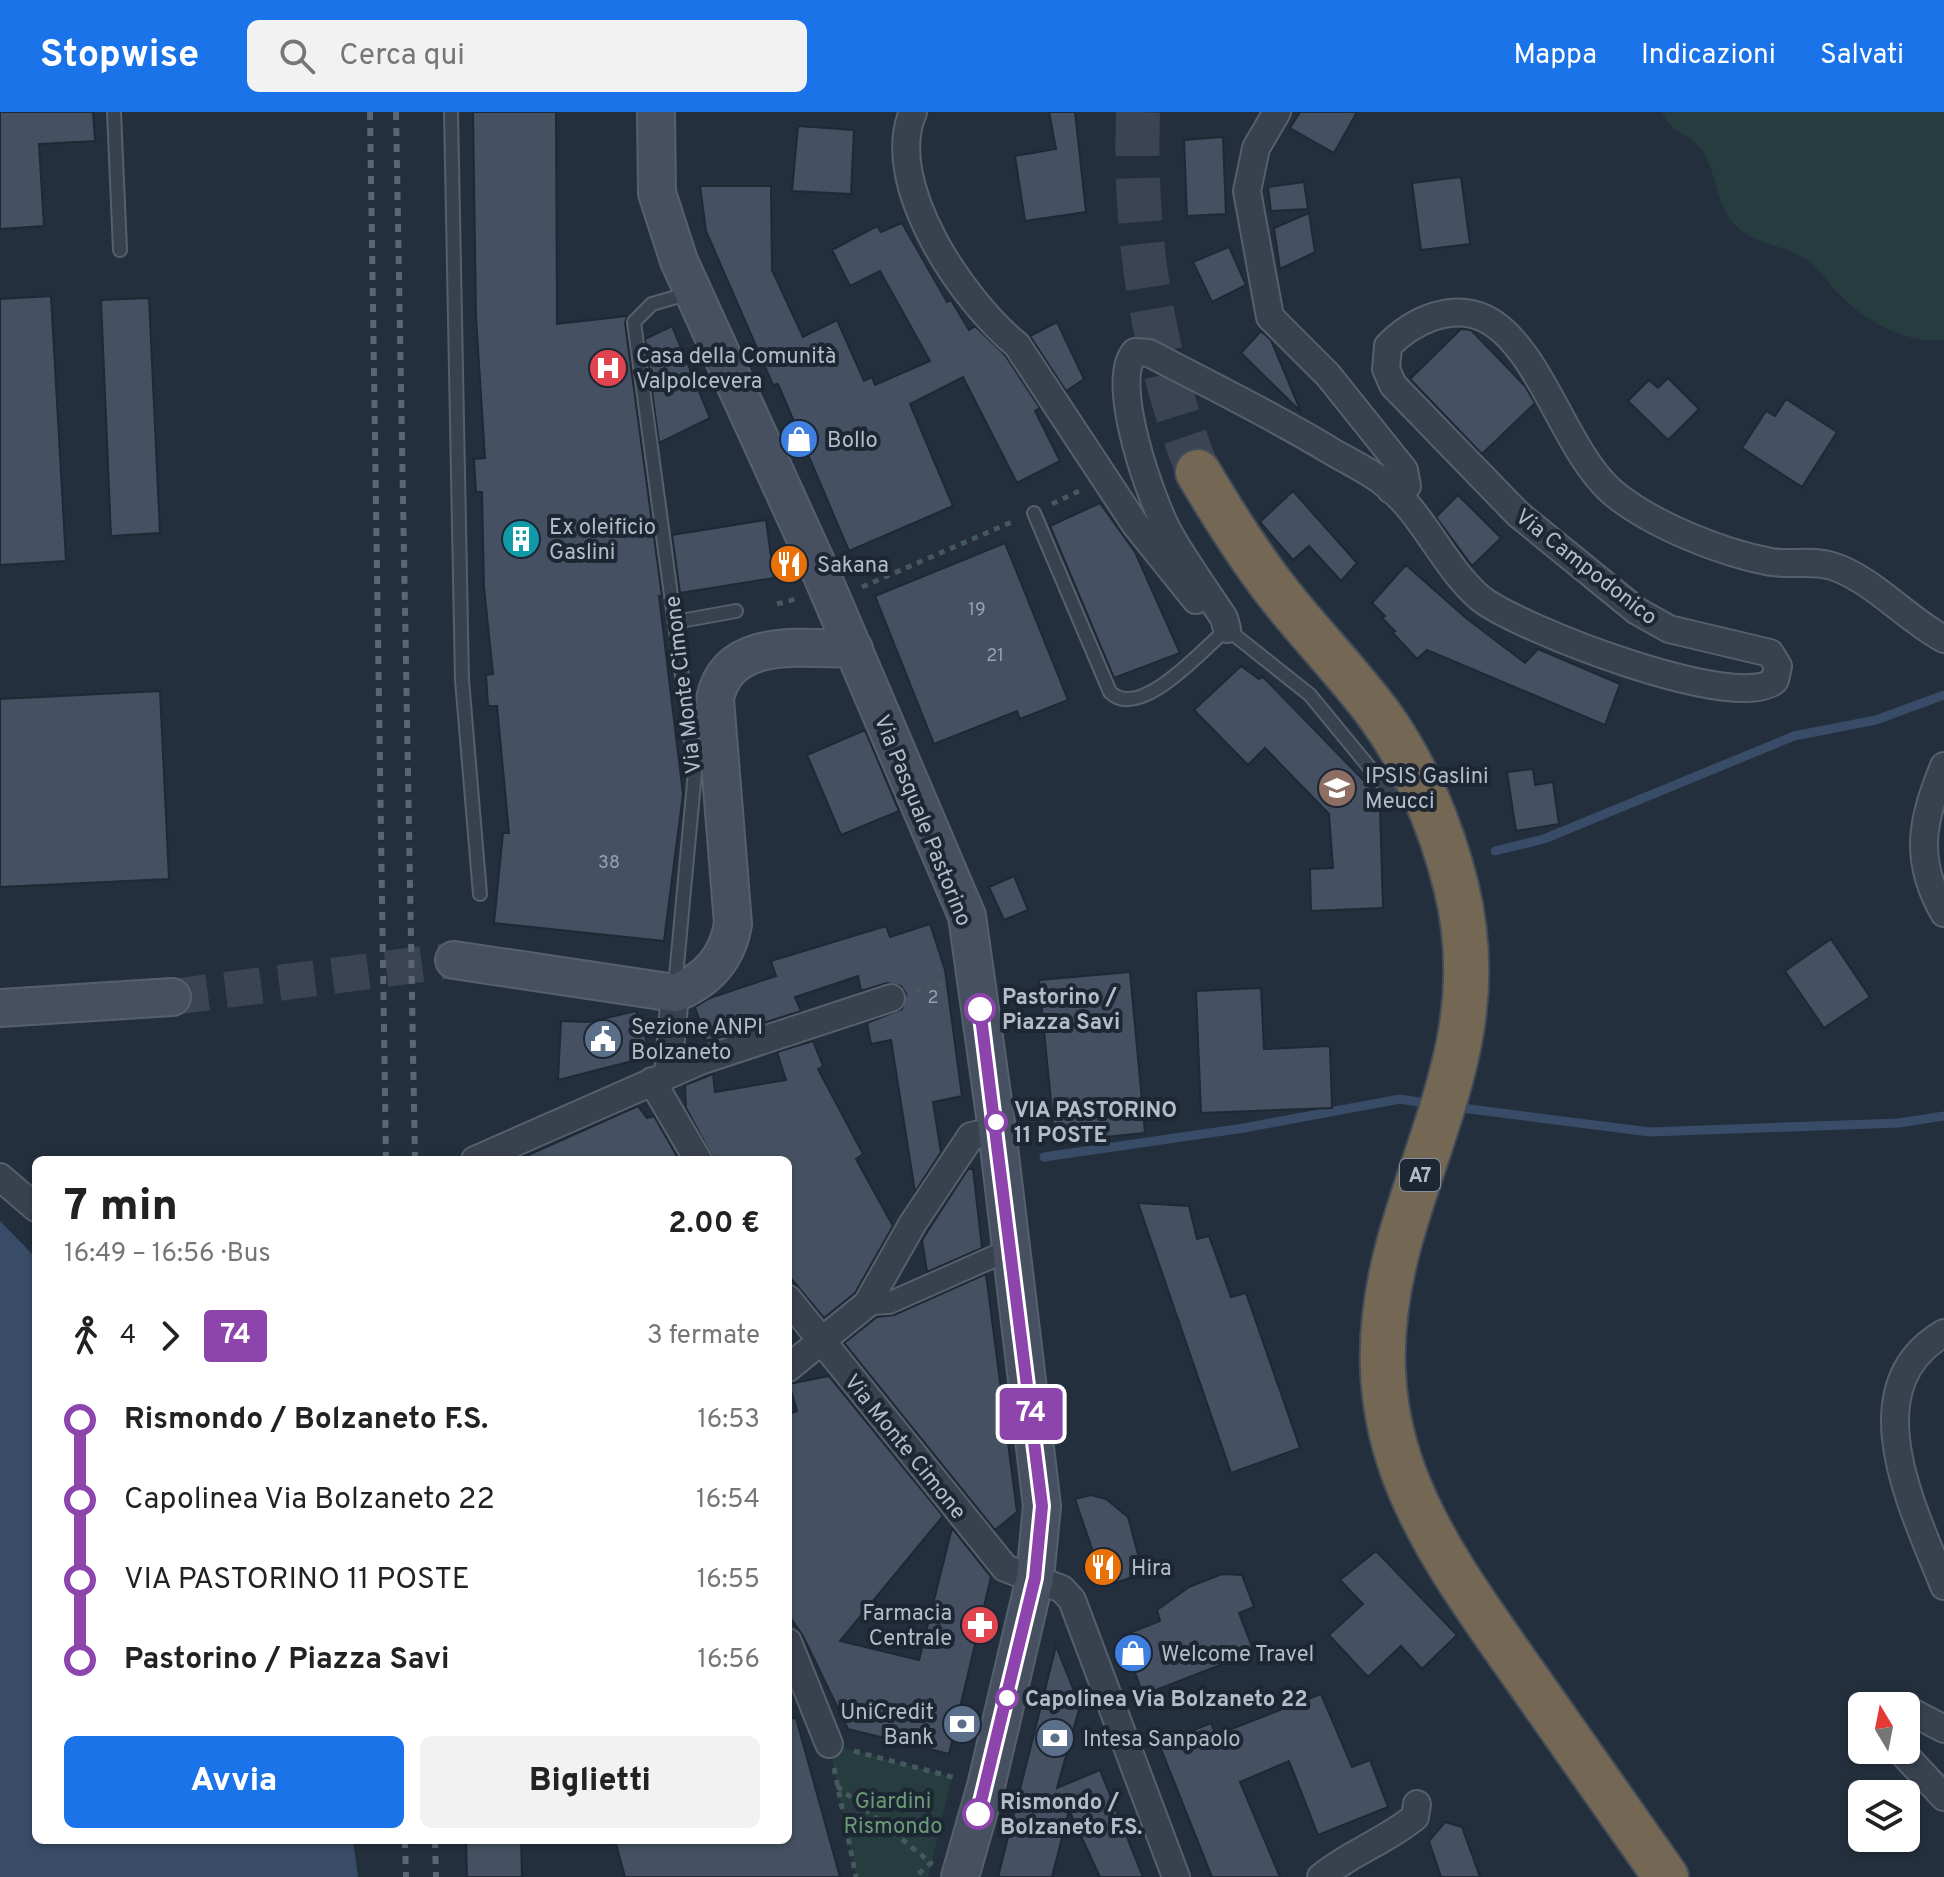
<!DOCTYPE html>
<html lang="it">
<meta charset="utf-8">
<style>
body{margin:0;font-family:Overpass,sans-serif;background:#f2f2f2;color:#222;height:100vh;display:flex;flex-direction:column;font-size:30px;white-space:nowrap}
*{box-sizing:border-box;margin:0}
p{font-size:26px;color:#767676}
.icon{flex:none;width:44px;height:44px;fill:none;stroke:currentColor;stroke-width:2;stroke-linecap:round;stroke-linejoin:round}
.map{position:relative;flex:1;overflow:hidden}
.panel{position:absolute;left:32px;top:1044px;width:760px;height:688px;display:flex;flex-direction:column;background:#fff;border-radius:12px;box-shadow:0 2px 6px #0004}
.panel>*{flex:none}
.badge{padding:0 16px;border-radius:6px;font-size:28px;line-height:52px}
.needle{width:52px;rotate:350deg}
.fabs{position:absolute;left:1848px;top:1580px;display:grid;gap:16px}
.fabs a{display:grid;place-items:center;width:72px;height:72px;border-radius:12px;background:#fff;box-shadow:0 2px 6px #0004;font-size:40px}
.map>.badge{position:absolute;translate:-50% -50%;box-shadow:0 0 0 4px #fff}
.legs{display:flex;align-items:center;gap:12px;height:88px;padding:0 32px;font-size:26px}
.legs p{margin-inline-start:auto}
.summary{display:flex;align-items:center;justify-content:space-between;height:136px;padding:0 32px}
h1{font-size:44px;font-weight:800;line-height:60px}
.button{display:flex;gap:16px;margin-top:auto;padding:16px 32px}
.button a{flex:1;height:92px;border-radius:12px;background:#1a73e8;color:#fff;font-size:32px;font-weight:800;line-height:92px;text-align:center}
.button a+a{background:#f2f2f2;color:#222}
ul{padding:0 32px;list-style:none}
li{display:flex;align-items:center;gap:28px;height:80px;font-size:30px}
li i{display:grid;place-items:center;width:12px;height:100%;margin:0 10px;background:currentColor}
li i::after{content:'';width:20px;height:20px;margin:-10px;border:6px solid;border-radius:50%;background:#fff}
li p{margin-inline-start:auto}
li:first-child i{background:linear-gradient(#0000 50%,currentColor 0)}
li:last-child i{background:linear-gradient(currentColor 50%,#0000 0)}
header{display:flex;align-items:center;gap:48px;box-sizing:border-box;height:112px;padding:0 40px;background:#1a73e8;color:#fff}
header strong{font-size:38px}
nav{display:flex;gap:44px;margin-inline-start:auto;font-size:28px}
.search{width:560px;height:72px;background:#f2f2f2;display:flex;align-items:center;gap:20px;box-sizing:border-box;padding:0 28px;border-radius:12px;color:#767676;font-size:30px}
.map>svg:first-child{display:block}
.green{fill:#263c3f}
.water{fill:#394c67}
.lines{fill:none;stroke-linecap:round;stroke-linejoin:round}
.stream{stroke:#394c67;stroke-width:9}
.building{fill:#455162;stroke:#1f2835;stroke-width:2}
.secondary-tunnel{stroke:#3a4453;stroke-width:36;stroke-dasharray:36 18;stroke-linecap:butt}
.motorway-tunnel{stroke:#3a4453;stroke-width:44;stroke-dasharray:44 22;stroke-linecap:butt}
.service-casing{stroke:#565f6c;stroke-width:16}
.pedestrian-casing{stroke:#565f6c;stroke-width:24}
.minor-casing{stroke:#565f6c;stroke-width:30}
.secondary-casing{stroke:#565f6c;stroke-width:40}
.motorway-casing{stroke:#434c59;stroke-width:48}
.path{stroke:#44595c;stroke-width:5;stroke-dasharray:6 6;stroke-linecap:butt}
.service{stroke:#38414e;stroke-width:12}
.pedestrian{stroke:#38414e;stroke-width:20}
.minor{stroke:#38414e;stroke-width:26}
.secondary{stroke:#465061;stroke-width:36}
.motorway{stroke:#746855;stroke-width:44}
.rail{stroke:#5a6575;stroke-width:6;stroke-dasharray:8 8;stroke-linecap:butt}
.line-1-casing{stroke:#fff;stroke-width:18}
.line-1{stroke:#8e44ad;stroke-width:12}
.stop-1-dot{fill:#fff;stroke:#8e44ad;stroke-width:4}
.labels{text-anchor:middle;stroke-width:8;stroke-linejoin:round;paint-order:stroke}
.number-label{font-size:18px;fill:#98a1af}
.shield{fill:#1d2633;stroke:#878f9c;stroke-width:2}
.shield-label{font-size:20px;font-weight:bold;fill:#b4bcc9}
.poi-label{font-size:22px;fill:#b4bcc9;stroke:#1d2633;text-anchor:start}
.street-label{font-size:22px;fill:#b4bcc9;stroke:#1d2633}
.stop-label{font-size:22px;font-weight:bold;fill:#b4bcc9;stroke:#1d2633;text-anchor:start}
.park-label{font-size:22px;fill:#6b9a76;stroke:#1d2633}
</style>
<header>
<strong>Stopwise</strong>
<div class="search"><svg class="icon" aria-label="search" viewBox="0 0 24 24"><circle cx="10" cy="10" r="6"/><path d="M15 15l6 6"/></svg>Cerca qui</div>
<nav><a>Mappa</a><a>Indicazioni</a><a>Salvati</a></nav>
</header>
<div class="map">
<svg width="1944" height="1765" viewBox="0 0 1944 1765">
<rect width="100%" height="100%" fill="#242f3e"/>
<path class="green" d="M1662,0h282v228c-39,4 -82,-20 -108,-49 -10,-11 -17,-22 -29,-31 -22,-15 -52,-15 -71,-34 -20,-19 -19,-55 -35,-77 -11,-15 -32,-17 -39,-37z
M829,1632l123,33 -24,100h-72z"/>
<path class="water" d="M0,1109l36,37v582h317l5,37h-358z"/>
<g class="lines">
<path class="stream" d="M1495,739l49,-12 250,-103 82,-16 68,-25
M1454,995l196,25 249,-9 45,-7
M1044,1045l200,-29 156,-29 31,5"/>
</g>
<path class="building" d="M0,0h93l2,29 -56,3 5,82 -44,3z
M473,0h83l1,212 70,-8 -2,7 37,273h-3l24,198 -19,147 -170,-18 9,-90h6l-12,-127h-9l-2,-31 7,-1 -9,-87 -2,-95h-6l-2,-33 11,-1 -9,-141z
M1049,0h26l11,100 -61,9 -10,-65 41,-7z
M1300,0h57l-23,41 -44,-25z
M798,14l56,4 -3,64 -59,-3z
M1223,25l3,77 -39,2 -3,-76z
M1461,65l9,67 -49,6 -9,-67z
M1304,70l4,27 -37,2 -3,-24z
M700,74h71l1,84 31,67 34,-17 27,61 8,-4 3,8 55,-24 -50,-90 -30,15 -18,-36 45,-24 4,6 21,-9 45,79 4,-2 18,30 6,-4 30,29 35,53 -5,3 25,50 -43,22 -54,-106 -53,27 43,102 -104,45 -71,-167 -5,1 -67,-154z
M1309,101l6,39 -35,17 -6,-41z
M1229,135l17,38 -34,17 -19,-40z
M51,184l15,265 -66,4v-266z
M149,186l11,235 -49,3 -10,-236z
M1057,210l27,57 -18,12 -36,-55z
M672,214l38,92 -51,25 -14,-104z
M1461,217l10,1 54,56 10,17 -53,51 -72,-75z
M1261,219l10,9 30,72 -60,-59z
M1668,266l31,31 -31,31 -40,-39 21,-21 9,8z
M1786,287l51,33 -35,55 -60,-39 24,-37 9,5z
M1293,379l64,72 -16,18 -32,-35 -16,14 -33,-38z
M1458,383l43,43 -29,28 -36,-49z
M1100,391l35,49 45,101 -66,25 -64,-152z
M766,408l8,58 -94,15 -8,-58z
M1005,431l63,157 -48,19 -3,-8 -83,33 -59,-148z
M1406,453l60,53 59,45 13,-14 82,35 -15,41 -178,-75 -10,9 -24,-26 2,-2 -13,-13 3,-2 -13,-13z
M1241,554l18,13 4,-2 111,114 6,17 3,100 -72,3 -1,-42 23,-1 -4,-54 -64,-66 -17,17 -54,-55z
M160,579l9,188 -169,8v-188z
M865,618l34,81 -58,24 -34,-80z
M1533,657l2,16 18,-3 6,42 -43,7 -9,-59z
M1014,764l14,34 -24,10 -15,-33z
M930,812l15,46 17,126 -29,6 8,50 -26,40 -24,-152 -20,4 -4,-21 35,-14 4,-15 -5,-8 -14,-3 -26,8 -3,-15 -63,21 6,14 -95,30 -11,-34 15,-9 66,-22 -5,-15 115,-35 4,11z
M1831,827l39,58 -46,31 -39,-57z
M1130,860l15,161 -90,9 -16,-162z
M1261,876l3,61 66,-3 2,62 -131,5 -5,-122z
M636,899l16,45 -94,24 3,-59 28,1z
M813,929l10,25 -5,3 45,85 -7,5 37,67 -38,67 -31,25 -36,-43v-115h-74l-28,-52 -1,-23 28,-11 2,18 71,-12 -9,-28z
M638,994l9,12 7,-2 25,44h-162z
M968,1057h5l9,79 -55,24 -5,-32z
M1138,1091l51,3 8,33 12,-3 22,61 15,-4 54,155 -69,25z
M986,1162l31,238 -22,18 -151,-187 33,-26 17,-2z
M829,1264l114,140 -103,125 79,19 33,-132 39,49 -42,177 -101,-25 -45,-93 -15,-22v-200l9,-3 -8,-27z
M1091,1383l15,4 22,18 15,56 -38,14 -30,-88z
M1376,1439l81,84 -35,34 -21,-23 -33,31 -39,-42 34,-31 -23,-24z
M1222,1462l20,1 12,32 -15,6 15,39 -111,43 -21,-59 38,-15 -3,-11 32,-23z
M1056,1534l24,60 -23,82 43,-18 43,107h-43l-31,-67 -17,67h-54z
M1321,1582l31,73 18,-7 18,47 -70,28 -29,-74 -49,21 40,95h-68l-53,-133 52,-21 5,12z
M796,1606l44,159h-215l-10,-37h173v-121z
M1445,1710l17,5 18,50h-39l-12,-36z
M466,1728h55l1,37h-55z"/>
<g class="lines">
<path class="secondary-tunnel" d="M172,885l282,-37"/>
<path class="motorway-tunnel" d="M1138,0c-4,127 14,242 60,360"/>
<defs>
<path id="service" d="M114,0l6,138
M451,0l11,568 18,214
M1034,401l76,179c30,30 93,-43 117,-63l83,66 83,101
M675,510l61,-11
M676,864l19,-204 -61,-450 18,-18 38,-11"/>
<path id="pedestrian" d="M867,1192l22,-1 122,-54"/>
<path id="minor" d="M913,0c-31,72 50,189 104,233l118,179 61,76
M1277,0l-21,36 -9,43 23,126 58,58 76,95 3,16 -16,4
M1227,517l-3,-11c-18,-27 -38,-55 -54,-83 -18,-32 -62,-154 -35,-183l14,1c61,32 123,62 182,98 17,10 36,19 52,31 40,30 59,83 97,116 37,30 261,117 295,82l3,-14 -8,-13 -101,-24 -32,-18 -119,-97 -125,-129 -7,-16 2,-23c24,-25 64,-44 98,-27 54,28 78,130 125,172 38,33 111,62 160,71 20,3 42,-2 61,4 41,13 74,53 112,73
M1944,654c-22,54 -31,93 0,147
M668,962l7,-81
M652,969l46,79
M475,1048l225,-99 191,-63
M0,1065l36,31
M788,1187l217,269 57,21 10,11 104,277
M1944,1221c-94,55 -29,179 0,253
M788,1256l79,-64 46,-81 58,-87 26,-6
M788,1530l41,102
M1906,1597l38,20
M1900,1638l44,47
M1321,1765c29,-24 65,-36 94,-60l2,-13"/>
<path id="secondary" d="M656,0l1,81 22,68 138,303 150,352 30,214 45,376 -7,72 -49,208 -26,91
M454,848l221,33c32,-13 52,-34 58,-69l-18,-225c13,-64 89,-50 139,-50
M0,896l172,-11"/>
<path id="motorway" d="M1198,360c26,44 52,86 84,126 31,39 66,75 96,115 37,50 63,113 78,173 33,135 -20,227 -56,354 -52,187 20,288 125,436 47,67 94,134 141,201"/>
</defs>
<use href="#service" class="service-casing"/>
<use href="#pedestrian" class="pedestrian-casing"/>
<use href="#minor" class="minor-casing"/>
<use href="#secondary" class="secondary-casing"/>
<use href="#motorway" class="motorway-casing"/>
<path class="path" d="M1052,392l27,-13
M862,475l152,-66
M777,492l19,-5
M915,879l28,-8
M854,1639l102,27
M834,1656l22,109
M837,1674l94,77 -16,14"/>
<use href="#service" class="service"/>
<use href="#pedestrian" class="pedestrian"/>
<use href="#minor" class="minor"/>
<use href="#secondary" class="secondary"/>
<use href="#motorway" class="motorway"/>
<path class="rail" d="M370,0l16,1048
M396,0l19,1048
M405,1728l1,37
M435,1728l1,37"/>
</g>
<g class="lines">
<defs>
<path id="line-1" d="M978,1702l57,-236 7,-72 -62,-497"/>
</defs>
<use href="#line-1" class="line-1-casing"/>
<use href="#line-1" class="line-1"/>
</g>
<defs>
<symbol id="hospital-disc" viewBox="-11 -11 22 22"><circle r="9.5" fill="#e0444e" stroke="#1d2633"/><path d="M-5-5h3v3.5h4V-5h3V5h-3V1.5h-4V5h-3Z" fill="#fff"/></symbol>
<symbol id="shop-disc" viewBox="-11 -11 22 22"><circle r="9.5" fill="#3f7fe0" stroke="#1d2633"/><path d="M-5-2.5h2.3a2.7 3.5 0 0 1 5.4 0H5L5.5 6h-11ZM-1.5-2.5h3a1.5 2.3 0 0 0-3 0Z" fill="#fff"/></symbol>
<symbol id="building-disc" viewBox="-11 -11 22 22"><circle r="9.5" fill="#0f9aa8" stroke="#1d2633"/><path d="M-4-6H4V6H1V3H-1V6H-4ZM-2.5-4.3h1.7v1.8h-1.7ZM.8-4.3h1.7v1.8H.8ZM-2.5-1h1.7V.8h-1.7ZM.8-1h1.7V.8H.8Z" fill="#fff"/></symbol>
<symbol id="restaurant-disc" viewBox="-11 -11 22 22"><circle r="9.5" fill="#e8710a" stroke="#1d2633"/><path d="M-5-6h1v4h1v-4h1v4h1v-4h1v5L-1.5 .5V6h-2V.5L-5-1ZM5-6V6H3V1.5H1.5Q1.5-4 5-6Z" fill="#fff"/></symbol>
<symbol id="school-disc" viewBox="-11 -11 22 22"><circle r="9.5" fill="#8d6e63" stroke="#1d2633"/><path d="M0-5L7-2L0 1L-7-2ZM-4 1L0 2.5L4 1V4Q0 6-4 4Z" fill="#fff"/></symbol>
<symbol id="civic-disc" viewBox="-11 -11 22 22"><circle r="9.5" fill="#5c6f8a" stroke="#1d2633"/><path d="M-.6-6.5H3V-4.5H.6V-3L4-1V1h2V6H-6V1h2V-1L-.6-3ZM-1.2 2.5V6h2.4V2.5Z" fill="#fff"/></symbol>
<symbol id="pharmacy-disc" viewBox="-11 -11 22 22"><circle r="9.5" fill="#e0444e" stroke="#1d2633"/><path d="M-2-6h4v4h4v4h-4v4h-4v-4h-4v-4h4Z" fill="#fff"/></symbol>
<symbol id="bank-disc" viewBox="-11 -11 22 22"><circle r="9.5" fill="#5c6f8a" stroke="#1d2633"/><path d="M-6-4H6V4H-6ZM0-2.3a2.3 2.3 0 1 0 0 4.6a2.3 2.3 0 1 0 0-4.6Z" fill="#fff"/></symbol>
</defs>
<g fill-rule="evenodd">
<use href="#hospital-disc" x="586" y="234" width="44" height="44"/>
<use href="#shop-disc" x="777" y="305" width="44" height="44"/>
<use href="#building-disc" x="499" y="405" width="44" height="44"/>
<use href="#restaurant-disc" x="767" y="430" width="44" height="44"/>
<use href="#school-disc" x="1315" y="654" width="44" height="44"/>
<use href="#civic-disc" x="581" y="905" width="44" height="44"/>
<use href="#restaurant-disc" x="1081" y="1433" width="44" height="44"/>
<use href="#pharmacy-disc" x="958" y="1491" width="44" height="44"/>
<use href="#shop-disc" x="1111" y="1519" width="44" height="44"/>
<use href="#bank-disc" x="940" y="1590" width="44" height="44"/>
<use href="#bank-disc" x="1033" y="1604" width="44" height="44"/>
</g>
<g class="stop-1-dot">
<circle cx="980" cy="897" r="14"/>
<circle cx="996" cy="1010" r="10"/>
<circle cx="1007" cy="1586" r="10"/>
<circle cx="978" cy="1702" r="14"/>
</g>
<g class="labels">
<g class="number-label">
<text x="977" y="503">19</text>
<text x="995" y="549">21</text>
<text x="609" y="756">38</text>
<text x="933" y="891">2</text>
</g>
<rect class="shield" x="1400" y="1047" width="40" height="32" rx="6"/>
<g class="shield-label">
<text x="1420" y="1070">A7</text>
</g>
<g class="poi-label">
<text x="636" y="251">Casa della Comunità<tspan x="636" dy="25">Valpolcevera</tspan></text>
<text x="827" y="335">Bollo</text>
<text x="549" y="422">Ex oleificio<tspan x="549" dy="25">Gaslini</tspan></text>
<text x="817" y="460">Sakana</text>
<text x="1365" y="671">IPSIS Gaslini<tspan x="1365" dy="25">Meucci</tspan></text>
<text x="631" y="922">Sezione ANPI<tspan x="631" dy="25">Bolzaneto</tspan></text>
<text x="1131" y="1463">Hira</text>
<text x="952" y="1508" text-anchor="end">Farmacia<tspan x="952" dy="25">Centrale</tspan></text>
<text x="1161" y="1549">Welcome Travel</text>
<text x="934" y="1607" text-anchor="end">UniCredit<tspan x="934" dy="25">Bank</tspan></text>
<text x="1083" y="1634">Intesa Sanpaolo</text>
</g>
<g class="street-label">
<text transform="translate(1587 454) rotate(38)" y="8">Via Campodonico</text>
<text transform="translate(682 573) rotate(-97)" y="8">Via Monte Cimone</text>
<text transform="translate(924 708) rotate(68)" y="8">Via Pasquale Pastorino</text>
<text transform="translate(906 1334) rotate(51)" y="8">Via Monte Cimone</text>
</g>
<g class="stop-label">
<text x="1002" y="892">Pastorino /<tspan x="1002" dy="25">Piazza Savi</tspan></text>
<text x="1014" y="1005">VIA PASTORINO<tspan x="1014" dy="25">11 POSTE</tspan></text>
<text x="1025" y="1594">Capolinea Via Bolzaneto 22</text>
<text x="1000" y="1697">Rismondo /<tspan x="1000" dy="25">Bolzaneto F.S.</tspan></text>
</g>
<g class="park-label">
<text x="893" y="1696">Giardini<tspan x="893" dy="25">Rismondo</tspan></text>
</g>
</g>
</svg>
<div class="fabs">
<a><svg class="needle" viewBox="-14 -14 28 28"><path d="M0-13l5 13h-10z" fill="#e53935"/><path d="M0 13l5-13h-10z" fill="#767676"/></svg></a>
<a><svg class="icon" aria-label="layers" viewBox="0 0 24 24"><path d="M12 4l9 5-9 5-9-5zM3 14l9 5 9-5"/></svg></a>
</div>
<b class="badge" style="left:1031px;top:1302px;background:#8e44ad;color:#fff">74</b>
<section class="panel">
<div class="summary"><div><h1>7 min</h1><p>16:49 – 16:56 · Bus</p></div><b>2.00 €</b></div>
<div class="legs"><svg class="icon" aria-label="walk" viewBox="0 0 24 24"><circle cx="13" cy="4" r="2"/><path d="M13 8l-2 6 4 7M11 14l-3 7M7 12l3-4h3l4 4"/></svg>4<svg class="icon" aria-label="forward" viewBox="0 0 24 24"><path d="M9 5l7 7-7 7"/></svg><b class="badge" style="background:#8e44ad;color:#fff">74</b><p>3 fermate</p></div>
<ul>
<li><i style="color:#8e44ad"></i><b>Rismondo / Bolzaneto F.S.</b><p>16:53</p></li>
<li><i style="color:#8e44ad"></i><span>Capolinea Via Bolzaneto 22</span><p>16:54</p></li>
<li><i style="color:#8e44ad"></i><span>VIA PASTORINO 11 POSTE</span><p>16:55</p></li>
<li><i style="color:#8e44ad"></i><b>Pastorino / Piazza Savi</b><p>16:56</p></li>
</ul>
<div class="button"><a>Avvia</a><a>Biglietti</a></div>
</section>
</div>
